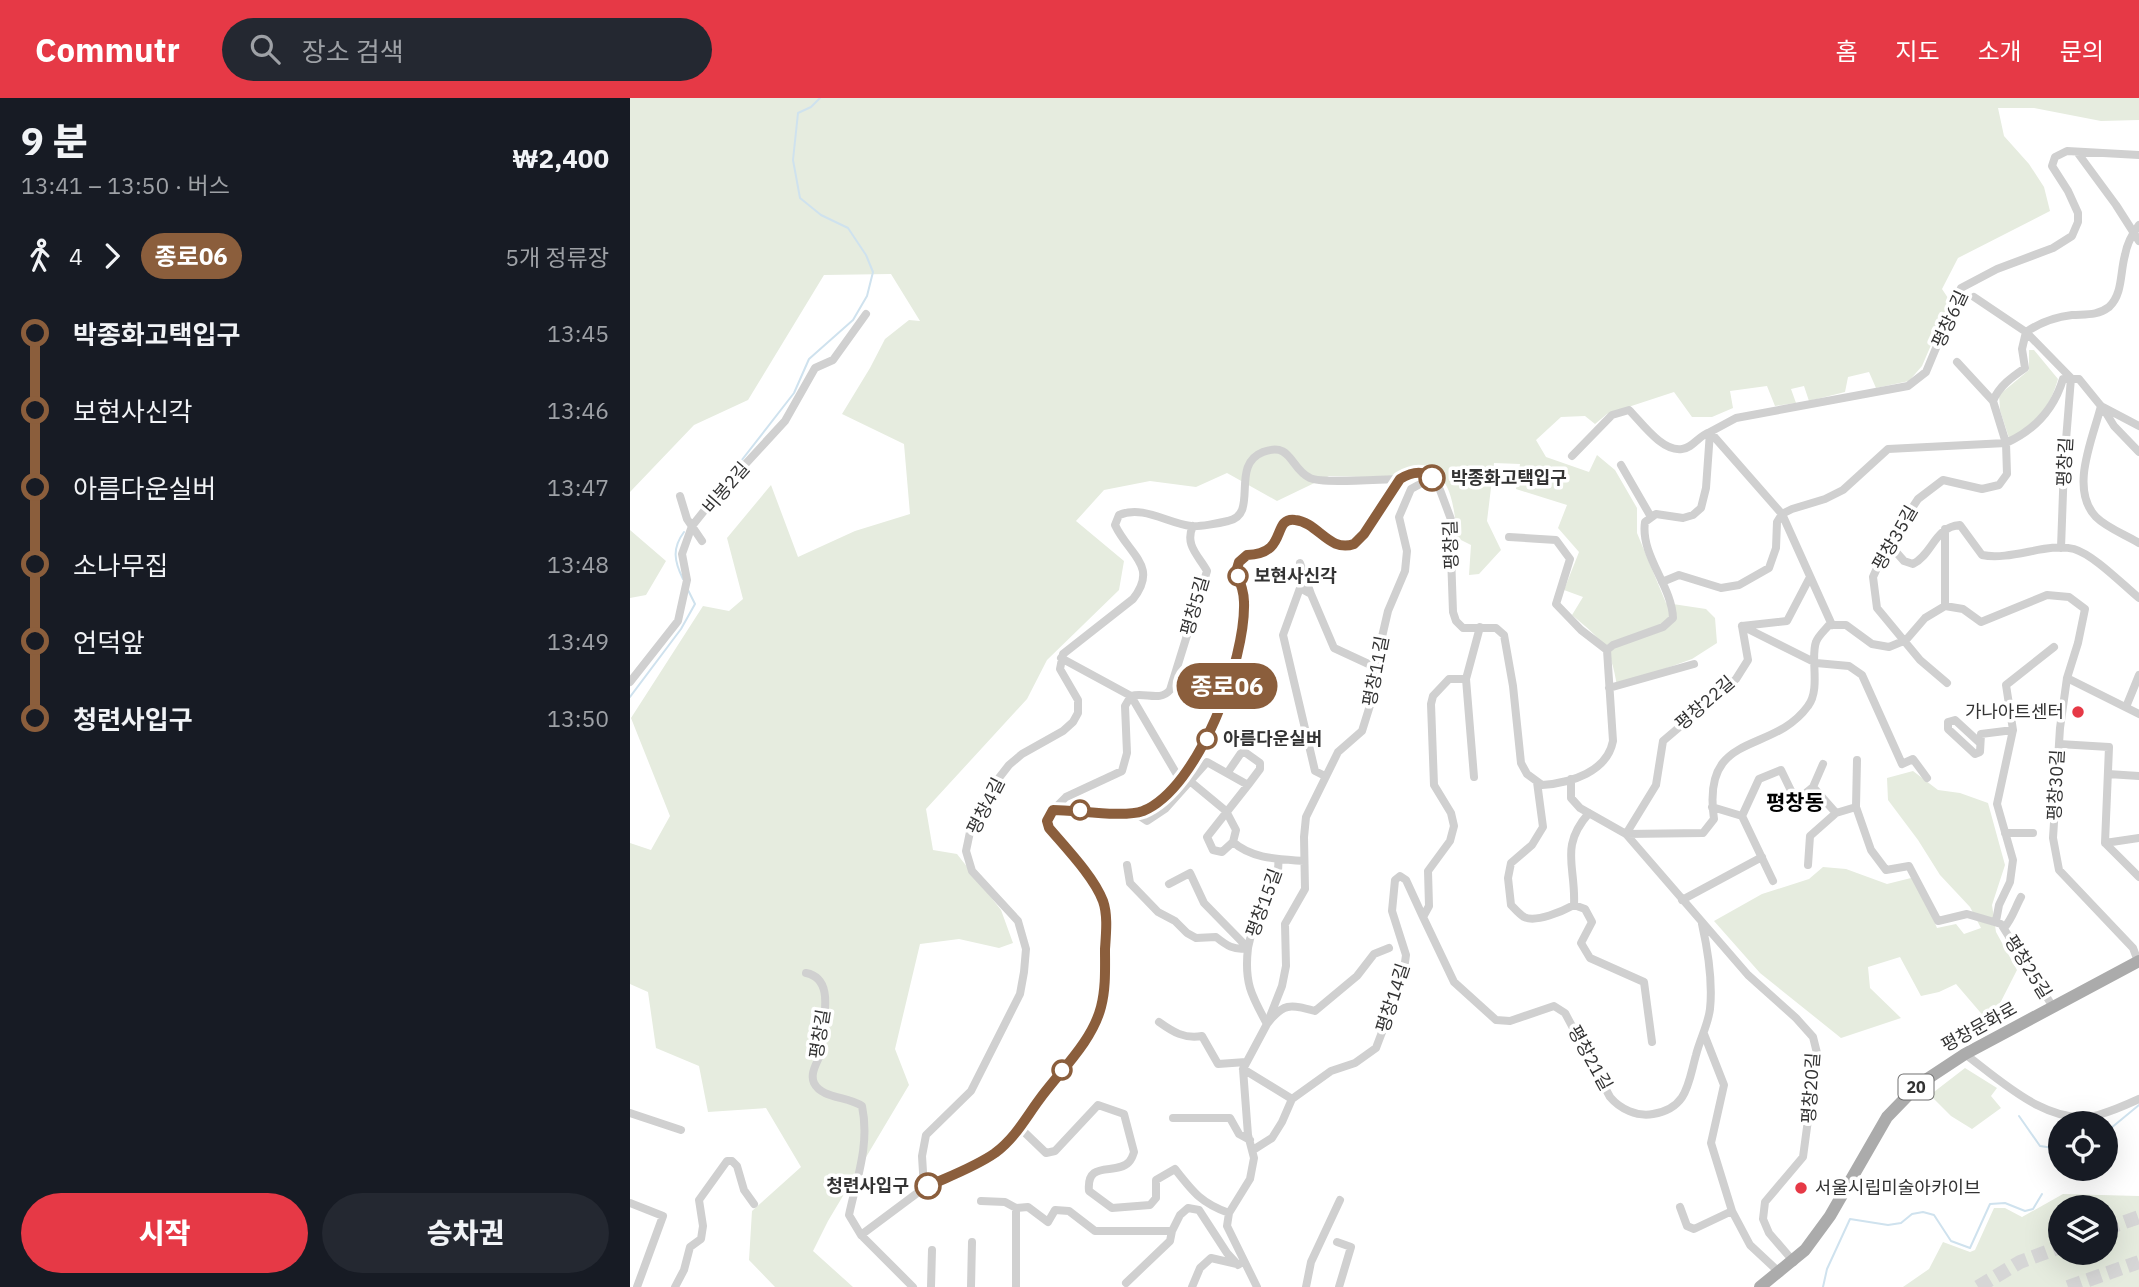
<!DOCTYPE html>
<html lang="ko">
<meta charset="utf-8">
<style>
body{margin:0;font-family:"IBM Plex Sans","Noto Sans KR",sans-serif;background:#242831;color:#f1f3f6;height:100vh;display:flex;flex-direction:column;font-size:26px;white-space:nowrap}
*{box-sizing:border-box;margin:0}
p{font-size:23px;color:#9ea1a6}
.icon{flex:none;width:38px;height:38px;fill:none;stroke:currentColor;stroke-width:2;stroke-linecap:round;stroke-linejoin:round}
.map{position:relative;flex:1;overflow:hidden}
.side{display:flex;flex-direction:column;background:#171b24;width:630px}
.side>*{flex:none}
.badge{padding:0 14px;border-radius:23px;font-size:24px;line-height:46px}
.controls{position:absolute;left:1418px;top:1013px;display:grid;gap:14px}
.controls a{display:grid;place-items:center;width:70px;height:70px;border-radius:50%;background:#171b24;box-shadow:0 7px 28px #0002;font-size:35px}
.map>.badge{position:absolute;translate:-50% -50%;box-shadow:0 0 0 4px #fff}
.legs{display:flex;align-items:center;gap:10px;height:77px;padding:0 21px;font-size:23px}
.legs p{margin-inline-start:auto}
.headline{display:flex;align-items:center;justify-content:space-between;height:119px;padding:0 21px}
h1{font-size:38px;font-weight:800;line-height:52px}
.cta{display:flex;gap:14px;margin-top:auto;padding:14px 21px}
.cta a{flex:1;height:80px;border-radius:42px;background:#e63946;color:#fff;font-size:28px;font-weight:800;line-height:80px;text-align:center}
.cta a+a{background:#242831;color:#f1f3f6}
ul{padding:0 21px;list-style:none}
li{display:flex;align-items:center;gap:24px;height:77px;font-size:26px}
li i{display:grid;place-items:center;width:10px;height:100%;margin:0 9px;background:currentColor}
li i::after{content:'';width:18px;height:18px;margin:-9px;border:5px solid;border-radius:50%;background:#171b24}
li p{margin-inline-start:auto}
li:first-child i{background:linear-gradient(#0000 50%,currentColor 0)}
li:last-child i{background:linear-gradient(currentColor 50%,#0000 0)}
header{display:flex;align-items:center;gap:42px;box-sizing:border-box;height:98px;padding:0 35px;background:#e63946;color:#fff}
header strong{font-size:33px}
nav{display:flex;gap:38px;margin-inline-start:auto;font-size:24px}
.search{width:490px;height:63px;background:#242831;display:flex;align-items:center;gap:18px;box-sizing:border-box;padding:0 24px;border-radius:38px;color:#9ea1a6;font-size:26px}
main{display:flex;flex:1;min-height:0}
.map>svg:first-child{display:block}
.green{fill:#e6ecdf;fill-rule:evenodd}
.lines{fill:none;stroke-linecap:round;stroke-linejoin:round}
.stream{stroke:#cfe2ee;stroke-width:2}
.trunk-tunnel{stroke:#d6d6d6;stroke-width:14;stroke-dasharray:14 7;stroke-linecap:butt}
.minor{stroke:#d0d0d0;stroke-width:8}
.primary{stroke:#ababab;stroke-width:12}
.line-1-casing{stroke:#fff;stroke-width:16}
.line-1{stroke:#8b5e3c;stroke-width:10}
.stop-1-dot{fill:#fff;stroke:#8b5e3c;stroke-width:3.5}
.poi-dot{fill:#e63946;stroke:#fff;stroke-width:2.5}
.labels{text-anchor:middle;stroke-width:7;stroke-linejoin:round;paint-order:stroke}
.shield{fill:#fff;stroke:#707070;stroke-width:2}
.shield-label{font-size:16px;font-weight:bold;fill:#333}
.street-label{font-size:18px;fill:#333;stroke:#fff}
.stop-label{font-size:18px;font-weight:bold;fill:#333;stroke:#fff;text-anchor:start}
.poi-label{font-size:18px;fill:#333;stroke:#fff;text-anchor:end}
.quarter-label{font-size:21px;font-weight:bold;fill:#000;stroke:#fff}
</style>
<header>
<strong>Commutr</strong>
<div class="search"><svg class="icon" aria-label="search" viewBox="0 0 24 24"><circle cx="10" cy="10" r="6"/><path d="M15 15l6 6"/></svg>장소 검색</div>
<nav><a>홈</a><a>지도</a><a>소개</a><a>문의</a></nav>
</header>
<main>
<section class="side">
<div class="headline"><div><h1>9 분</h1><p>13:41 – 13:50 · 버스</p></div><b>₩2,400</b></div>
<div class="legs"><svg class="icon" aria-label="walk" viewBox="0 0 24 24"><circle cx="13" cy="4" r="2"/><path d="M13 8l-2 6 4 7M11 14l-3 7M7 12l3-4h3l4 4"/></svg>4<svg class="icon" aria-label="forward" viewBox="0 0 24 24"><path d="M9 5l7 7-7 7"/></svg><b class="badge" style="background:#8b5e3c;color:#fff">종로06</b><p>5개 정류장</p></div>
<ul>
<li><i style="color:#8b5e3c"></i><b>박종화고택입구</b><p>13:45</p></li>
<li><i style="color:#8b5e3c"></i><span>보현사신각</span><p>13:46</p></li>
<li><i style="color:#8b5e3c"></i><span>아름다운실버</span><p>13:47</p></li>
<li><i style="color:#8b5e3c"></i><span>소나무집</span><p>13:48</p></li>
<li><i style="color:#8b5e3c"></i><span>언덕앞</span><p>13:49</p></li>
<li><i style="color:#8b5e3c"></i><b>청련사입구</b><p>13:50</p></li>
</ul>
<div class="cta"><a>시작</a><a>승차권</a></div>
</section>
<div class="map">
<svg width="1509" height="1189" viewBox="0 0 1509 1189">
<rect width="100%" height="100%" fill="#fff"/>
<path class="green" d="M0,0h1509v22l-38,1 -67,-13h-36l6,28 25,28 15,23 6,24 -92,47 -16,31 8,12 -28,65 -13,15 -33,7 -7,-16 -21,5 -3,15 -36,9 -5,-15 -13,3 5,14 -21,3 -8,-20 -37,5 3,17 -21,9h-20l-18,-25 -67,22 -12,10 -10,-8 -24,1 -25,23 10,17 43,15 8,-17 18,15 22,38v25l29,70 40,6 9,9 2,25 -25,16 -75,27c-6,-39 -15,-46 -45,-71l11,-18 -19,-7 15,-38 -21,-24 9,-23 -51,-16 4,-25 -26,-1 -7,58 14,29 -22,24 -10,1 2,-30 -14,-7c-2,-21 -4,-70 -34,-66 -8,1 -15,1 -21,6l-73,-2 -52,25 -50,-28 -31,14 -46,-6 -46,9 -28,31 48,40 -5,29 -72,70 -20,39 -101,110 7,41 24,4 44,56 12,33 -14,5 -40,-9 -39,5 -25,105 14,36 -81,136 -15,30 40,36h-78l-26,-27 3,-49 49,-44 -35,-59 -58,4 -9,-46 -43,-18 -8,-56 -18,-8v-141l21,7 19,-34 -39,-98 72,-112 26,5 14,-12 -16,-61 44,-53 27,72 57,-26 55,-17 -6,-70 -62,-30 28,-46 15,-29 24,-19 11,1 -29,-47 -67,1 -76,125 -54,25 -64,67z
M1399,252h5l24,29c-7,26 -23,48 -49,59l-9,-28 -1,-15 30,-25z
M0,432l36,31 -20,34 -16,3z
M1283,673l25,19 22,3 28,10 17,62 -13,40 4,27 21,38 -25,49h-6l-30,-35 -17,8 -18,4 -21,-39 -32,10 2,21 31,30 -60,20 -81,-65 -46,-52 48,-27 47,-15 14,-12 23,2 41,15 28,-7 22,51 19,-4 8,10 17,-6 -11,-21 -30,-32 -22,-35 -30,-40 -1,-22z
M1335,970l32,20 -6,8 10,12 -29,21 -21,-13 -21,-21z
M1433,1096l76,2v91h-236l26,-18 14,-27 27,10 5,-2 19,-42h11l17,9zM1430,1110h45v45h-45z"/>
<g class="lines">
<path class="stream" d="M97,381l67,-86 15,-34 44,-39 14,-24 6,-24 -7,-17 -18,-27 -27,-13 -21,-17 -7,-38 5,-47 13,-6 9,-9
M75,400l16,-12
M53,481c-9,-18 -11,-31 1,-47
M0,599l51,-68 14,-25 -7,-14
M1389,1018l21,30 20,3
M1475,1035l34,-28
M1193,1189l4,-18 23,-50 38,6 13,-2 11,-9 11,-2 11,3 17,26 19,7 20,-44 15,-1 20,8 8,-2 9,-15"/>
<path class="trunk-tunnel" d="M1475,1131l34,-12
M1348,1189l42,-25 40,-15
M1438,1189l71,-25"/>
<path class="minor" d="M1447,54l39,53 23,36
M1344,199l52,35 45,46 -7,87 -3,83
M1363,303c6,-15 19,-24 32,-33l-3,-19 4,-17c15,-10 28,-15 46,-17 14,-1 25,1 37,-8 14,-13 11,-35 16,-52 2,-11 7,-21 14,-30
M1471,308c-8,32 -32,83 -5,111 11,11 30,18 43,26
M1473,310l11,18 25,26
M942,358l40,-41 17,-5c13,13 33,42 53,39 11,-1 17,-14 28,-17l72,82 50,111
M991,367l30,52
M50,398l7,23 15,22
M1315,431v77
M879,439l47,3 14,19 -14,45 25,26 26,20
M1259,446l15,17 9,3c20,-10 21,-37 47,-39l22,30c29,6 66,-13 92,-6 20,6 48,35 65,49
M670,465l11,31
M1032,484l17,-7 42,13 18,-3 30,-17 7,-20 1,-26 5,-8 10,-5 33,-10 18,-9 45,-41 118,-6c29,-13 48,-34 57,-64h16l22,27 38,20
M1112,528l74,37 33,3 13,9 40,89 11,-5 14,19
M431,560l70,38 48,82
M1437,580l72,36
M836,581h-17l-16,17 -2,8 3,81 17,28 3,13 -4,15 -22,30 1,35 -6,11 31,65 42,38 14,1 44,-15 11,7 45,84c10,12 27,20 43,17 35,-6 35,-31 43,-59 4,-16 12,-30 14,-46 3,-28 -2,-58 -8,-85
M0,584l48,-61 9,-41 -5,-26 10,-28 24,-30 69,-75 30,-53 18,-8 33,-46
M1317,585l-27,-23 -43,-52 -4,-31 14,-31 31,-47 25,-19 39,9 17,-4 8,-11 -1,-31 -13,-42 -36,-39
M979,590l85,-24
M1496,609l13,-32
M1350,645l-25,-23 -7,2v7l27,25 5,-2 1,-18 32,-4
M1429,646l50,3 -4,96 34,34
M1478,676l31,2
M695,678l-10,-5 -32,-136 17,-47 11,6 23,54 41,19
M844,679l-8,-98 14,-52
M941,681v19l9,10 46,26 122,141 48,43 17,19 4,16 -14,104 -38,45 -2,17 6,14 25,29
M561,684l35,29 10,19 -3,12 -11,10 -9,-2 -6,-13 41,-52
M907,684l6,45 -11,18 -21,18 -3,15 3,27c4,4 8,9 13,12 12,6 39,-6 50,-12 2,-39 -15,-58 15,-92
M1183,689l10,-23
M1082,709l30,9 31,65
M1226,709l1,-47
M423,712l13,-13 56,-26 5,-18 -2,-47 6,-10c14,-4 29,6 39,-6l37,-119c-8,-15 -23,-26 -14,-45
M505,715l12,8 18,-12 42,-47 41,23 12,-16v-6l-14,-10h-5l-13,19
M1112,718l17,-37 22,-9 15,31 17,-14 23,26 20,-6 15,43 15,20 23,-4 29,55 29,-7 34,10 52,83
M1375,735h28
M996,736l77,-1 11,-14c-13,-90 58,-63 94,-113 13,-17 2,-48 8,-64 2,-6 9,-12 13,-17h17l26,19 17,3 17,-7 19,-22 20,-12 18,3 18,13 66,-27 22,2 16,12 -7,34 -11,35 -7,50 -7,110 6,32 74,78 5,13
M996,736l30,-49 7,-44 73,-62 12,-19 -6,-34 45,-5 23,-44
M603,744c19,17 46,17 71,19
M1475,745l34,-5
M497,767l3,18 28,29 17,9 12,12 9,5 20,-1c10,8 18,14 32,11 2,-9 4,-19 8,-27 9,-20 25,-39 22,-62
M1178,767l2,-29 26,-23
M539,786l21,-11 14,30 44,45c-4,34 3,47 19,76 16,-21 23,-20 48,-13l42,-35 17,-22 15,-6
M1052,802l80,-43
M944,807l11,4 7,13 -11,21 9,15 54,24 8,60
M1366,823l3,-16 11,-23 3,-22 -16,-56 16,-74 -7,-45 48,-38
M1374,830c8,-9 11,-20 17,-31
M176,875c26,5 19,37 17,56 -1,9 -1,19 -4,28 -3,8 -9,17 -5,26 8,16 34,13 48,23 8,38 -5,72 -13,109l12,20 52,52
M529,924c14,10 25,17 43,14l16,28 28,-2
M1335,956c36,27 85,74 133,61 14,-4 28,-10 41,-16
M613,971l49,30
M0,1015l51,17
M543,1020h57l9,16 11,6
M390,1030l26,25 9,-2 43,-46 26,9 10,38c-1,3 -2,7 -5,10 -13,14 -43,-3 -40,29l23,17 38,-3 6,-7v-18l19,-11c18,23 26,34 54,44
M623,1052l19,-12 10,-16 10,-23 39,-28 24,-8 21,-15 27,-71 3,-22 -14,-44 3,-31 5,-4 6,4 17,37
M294,1090l-2,-32 4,-21 45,-44 49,-97 4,-22 2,-23 -8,-28 -46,-50 -6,-20 4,-19 25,-49 14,-18 13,-11 41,-23 10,-9 5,-9v-13l-18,-31 3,-15 70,-55c26,-33 -4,-44 -18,-74l4,-10c24,-10 48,8 72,11 8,1 29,-3 37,-5 32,-6 1,-56 35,-69 29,-11 27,17 47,26 12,6 72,1 90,1
M351,1103l24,1 11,6 12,-1 20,15 7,-12 14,1 26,20h77l8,-16 8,-7 11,2 28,43 11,12 6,-4
M0,1105l33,13 -26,71
M1050,1109l7,19 7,3 38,-18 -21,-68 13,-58 -20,-51
M1102,1113l18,34 30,28
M231,1137l63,-47 69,-34 27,-26 76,-106 9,-35 1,-63 -2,-22 -8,-15 -49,-65 6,-12c22,0 72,8 90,1 56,-23 103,-152 101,-209 0,-11 -4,-21 -8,-30l3,-10 8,-7c44,-1 20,-38 52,-35 18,11 39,36 60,21l41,-62 15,-6h11l14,17 12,32 -1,33 2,57 3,9 7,7h33l8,7 9,51 8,77 6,11 15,11c29,-2 65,-13 71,-44l-6,-91 6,-5 50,-18 10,-9c-1,-32 -33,-63 -28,-96l11,-8 27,4 10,-3 8,-7 5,-20 4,-56 26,-14 172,-32 18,-14 35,-84 36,-19 56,-21 19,-12 6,-14v-9l-10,-22 -16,-25 3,-9 12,-6 72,4
M707,1144l14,5 -12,40
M496,1185l44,-42 2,-10
M45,1189l9,-17 6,-23 11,-8 2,-13 -4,-26 28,-39h5l5,5 7,24 10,14
M301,1189l1,-37
M341,1189l1,-45
M386,1189v-79
M562,1189l8,-19 11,-10 26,6
M627,1189l-30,-61 2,-13 21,-34 4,-21 -6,-23 -5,-66 24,-45 15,-38 4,-20 -1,-42 20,-35 -1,-52 2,-20 32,-65 24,-21 10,-32 3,-32 13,-56 17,-40 2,-20 -8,-34 12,-28 20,-11
M676,1189l5,-25 29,-62"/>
<path class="primary" d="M1130,1189l45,-37 25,-34 57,-99 31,-32 47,-31 174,-93"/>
</g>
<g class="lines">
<defs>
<path id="line-1" d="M298,1088c22,-10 47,-19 67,-33 20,-15 30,-34 44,-53 21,-29 53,-58 62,-93 5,-19 4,-39 4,-58 1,-15 3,-34 -2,-48 -9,-24 -37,-53 -54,-73l-2,-7 6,-11c24,0 70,8 90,1 56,-23 103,-152 101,-209 0,-11 -4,-21 -8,-30l3,-10 8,-7c42,-1 24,-38 48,-35 23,2 34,33 59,24l10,-10 36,-55c10,-6 22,-10 32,-1"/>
</defs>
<use href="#line-1" class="line-1-casing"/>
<use href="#line-1" class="line-1"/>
</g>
<g class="stop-1-dot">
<circle cx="802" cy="380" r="12"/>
<circle cx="608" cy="478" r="9"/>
<circle cx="577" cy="641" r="9"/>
<circle cx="450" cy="712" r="9"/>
<circle cx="432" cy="972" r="9"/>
<circle cx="298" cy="1088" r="12"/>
</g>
<g class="poi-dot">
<circle cx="1448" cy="614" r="7"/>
<circle cx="1171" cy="1090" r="7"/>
</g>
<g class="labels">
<rect class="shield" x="1268.5" y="976.5" width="35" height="25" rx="5"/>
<g class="shield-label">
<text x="1286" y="995">20</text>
</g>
<g class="street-label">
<text transform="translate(1320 221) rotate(-65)" y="6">평창6길</text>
<text transform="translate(1435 364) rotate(-87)" y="6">평창길</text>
<text transform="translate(96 390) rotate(-49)" y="6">비봉2길</text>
<text transform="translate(1265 440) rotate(-60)" y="6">평창35길</text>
<text transform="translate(821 447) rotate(-92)" y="6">평창길</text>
<text transform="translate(565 508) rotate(-74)" y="6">평창5길</text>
<text transform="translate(746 573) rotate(-79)" y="6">평창11길</text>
<text transform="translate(1075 605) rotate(-41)" y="6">평창22길</text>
<text transform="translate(1426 687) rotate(-87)" y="6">평창30길</text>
<text transform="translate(356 708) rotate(-63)" y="6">평창4길</text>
<text transform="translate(634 805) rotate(-70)" y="6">평창15길</text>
<text transform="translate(1398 869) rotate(58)" y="6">평창25길</text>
<text transform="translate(763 900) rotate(-72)" y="6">평창14길</text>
<text transform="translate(1349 929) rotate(-29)" y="6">평창문화로</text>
<text transform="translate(190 936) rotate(-81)" y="6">평창길</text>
<text transform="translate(960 960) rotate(61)" y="6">평창21길</text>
<text transform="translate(1181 990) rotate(-86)" y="6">평창20길</text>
</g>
<g class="stop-label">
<text x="821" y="386">박종화고택입구</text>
<text x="624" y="484">보현사신각</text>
<text x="593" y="647">아름다운실버</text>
<text x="279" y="1094" text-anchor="end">청련사입구</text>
</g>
<g class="poi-label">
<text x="1434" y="620">가나아트센터</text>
<text x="1185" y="1096" text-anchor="start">서울시립미술아카이브</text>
</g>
<g class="quarter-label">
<text x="1165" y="712">평창동</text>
</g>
</g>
</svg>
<div class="controls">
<a><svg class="icon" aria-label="locate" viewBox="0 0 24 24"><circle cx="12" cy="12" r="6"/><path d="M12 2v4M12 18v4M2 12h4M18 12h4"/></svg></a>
<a><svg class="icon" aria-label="layers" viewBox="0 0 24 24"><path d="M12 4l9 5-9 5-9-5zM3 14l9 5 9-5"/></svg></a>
</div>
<b class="badge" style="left:597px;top:588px;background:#8b5e3c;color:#fff">종로06</b>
</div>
</main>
